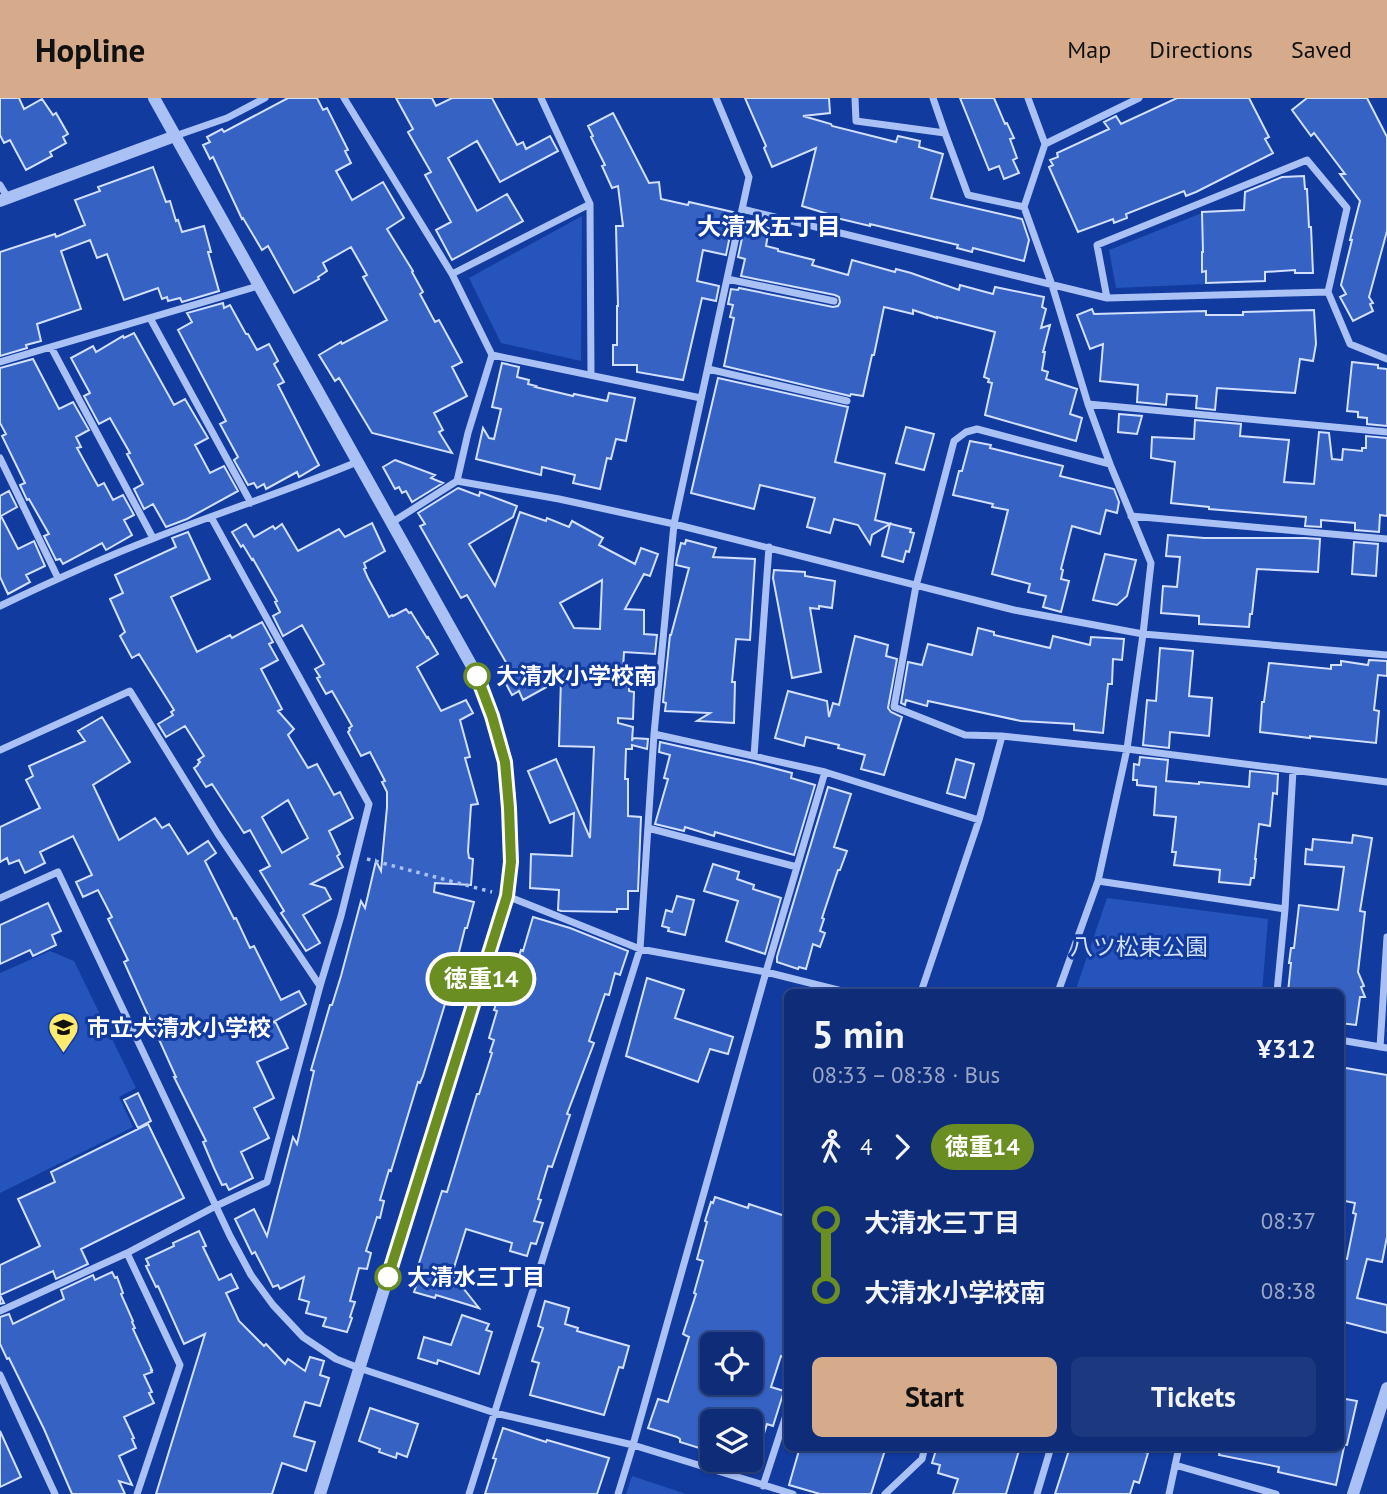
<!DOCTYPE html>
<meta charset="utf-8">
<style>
body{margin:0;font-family:"PT Sans","Noto Sans JP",sans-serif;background:#1c387f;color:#f1f3f6;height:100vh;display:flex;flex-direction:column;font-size:26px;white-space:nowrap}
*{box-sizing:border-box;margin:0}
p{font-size:23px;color:#9ba7c6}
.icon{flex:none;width:38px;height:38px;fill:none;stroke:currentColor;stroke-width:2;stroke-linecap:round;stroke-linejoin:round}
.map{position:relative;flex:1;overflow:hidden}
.sheet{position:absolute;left:784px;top:891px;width:560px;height:462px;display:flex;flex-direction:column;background:#0e2c77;border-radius:10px;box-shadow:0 2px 5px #0004,0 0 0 2px #2e4889}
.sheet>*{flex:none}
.badge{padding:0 14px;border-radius:23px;font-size:24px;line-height:46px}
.buttons{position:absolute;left:700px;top:1234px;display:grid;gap:14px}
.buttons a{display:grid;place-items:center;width:63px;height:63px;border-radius:10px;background:#0e2c77;box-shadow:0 2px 5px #0004,0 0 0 2px #2e4889;font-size:35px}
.map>.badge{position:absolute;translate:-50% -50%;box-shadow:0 0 0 4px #fff}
.legs{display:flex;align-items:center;gap:10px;height:77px;padding:0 28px;font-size:23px}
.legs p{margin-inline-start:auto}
.overview{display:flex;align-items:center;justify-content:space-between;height:119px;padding:0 28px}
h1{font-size:38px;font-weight:600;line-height:52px}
.button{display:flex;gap:14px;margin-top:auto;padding:14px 28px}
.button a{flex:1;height:80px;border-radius:10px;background:#d6ab8b;color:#111;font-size:28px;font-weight:600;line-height:80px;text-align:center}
.button a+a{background:#1c387f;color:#f1f3f6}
ul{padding:0 28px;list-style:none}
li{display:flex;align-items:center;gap:24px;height:70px;font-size:26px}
li i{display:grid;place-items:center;width:10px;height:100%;margin:0 9px;background:currentColor}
li i::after{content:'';width:18px;height:18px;margin:-9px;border:5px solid;border-radius:50%;background:#0e2c77}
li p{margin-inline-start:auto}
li:first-child i{background:linear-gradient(#0000 50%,currentColor 0)}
li:last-child i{background:linear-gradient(currentColor 50%,#0000 0)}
header{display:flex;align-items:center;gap:42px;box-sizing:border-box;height:98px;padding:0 35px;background:#d6ab8b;color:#111}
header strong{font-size:33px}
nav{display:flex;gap:38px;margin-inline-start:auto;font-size:24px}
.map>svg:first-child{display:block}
.green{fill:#2554bd}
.building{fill:#3662c4;stroke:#d2e0fe;stroke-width:2;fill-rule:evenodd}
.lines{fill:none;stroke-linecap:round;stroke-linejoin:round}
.path{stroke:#aac1f5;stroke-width:3.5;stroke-dasharray:3.5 5;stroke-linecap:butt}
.minor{stroke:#aac1f5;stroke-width:7}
.tertiary{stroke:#aac1f5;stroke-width:12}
.line-1-casing{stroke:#fff;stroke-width:16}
.line-1{stroke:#6b8e23;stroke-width:10}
.stop-1-dot{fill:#fff;stroke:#6b8e23;stroke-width:3.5}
.labels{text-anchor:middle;stroke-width:6;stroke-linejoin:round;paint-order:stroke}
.stop-label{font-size:23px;font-weight:bold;fill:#fff;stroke:#123b9f;text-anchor:start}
.park-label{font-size:23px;fill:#d2e0fe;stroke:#123b9f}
.poi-label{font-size:23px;font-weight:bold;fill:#fff;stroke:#123b9f;text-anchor:start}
.neighbourhood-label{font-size:24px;font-weight:bold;fill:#fff;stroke:#123b9f}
</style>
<header>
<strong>Hopline</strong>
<nav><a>Map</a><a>Directions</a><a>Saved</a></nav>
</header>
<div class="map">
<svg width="1387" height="1396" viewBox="0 0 1387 1396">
<rect width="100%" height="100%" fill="#123b9f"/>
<path class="green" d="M1202,115l4,71 -90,4 -7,-38z
M582,118l-1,145 -80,-18 -32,-65z
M1107,800l161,21 -6,73h-187z
M50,853l24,10 62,127 -17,9 14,30 -133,66v-220z
M632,1378l54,18h-60z"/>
<path class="building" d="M0,0h19l5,11 18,-10 11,16 3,-2 12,21 -5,3 3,6 -16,9 2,4 -26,14 -16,-30 -6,3 -4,-8z
M288,0h29l6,12 4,-2 21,42 -3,1 6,12 -15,8 16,29 31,-18 21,36 -17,11 26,42 -1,1 11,20 -3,2 15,28 4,-2 23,42 -10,5 15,29 -33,17 9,17 -4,2 13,21 -80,-20 -33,-55 -4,3 -16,-26 22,-13 1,2 45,-24 -24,-43 4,-2 -16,-28 -28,16 4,8 -9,6 1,2 -25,14 -26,-47 -6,4 -19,-32 -1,1 -29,-62 -3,2 -7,-14 7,-3 -3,-5 15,-8 2,3z
M396,0h36l4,8 16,-8h40l25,47 6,-3 3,7 24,-13 8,15 -58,31 -23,-41 -29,17 29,53 30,-17 16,27 -71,39 -16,-30 15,-8 -26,-47 6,-3 -23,-40 5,-3z
M745,0h84l1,15 -27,3 28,8 1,2 64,16 2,-6 22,5 -1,6 24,7 -12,44 91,21 7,21 -5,21 -51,-13 -1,4 -15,-4 1,-3 -88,-21v2l-42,-10v-2l-26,-8 14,-58 -44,19 -8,-19 2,-2z
M960,0h34l11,26 2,-1 7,15 -4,1 7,19 -4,2 6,13 -15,6 -5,-13 -10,4z
M1177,0h72l20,39 -4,2 8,14 -77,39 -10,4 -2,-5 -58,23 1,4 -13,5 -1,-4 -35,13 -29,-65 4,-2 -3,-5 8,-3 -1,-4 52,-24 -5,-7 12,-6 5,8z
M1307,0h60l20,39v94l-18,66 4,6 -3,1 3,7 -20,10 -13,-24 6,-3 -5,-9 11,-45h-2l10,-39 -20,-27h5l-31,-41 -3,3 -19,-26z
M613,15l36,70 10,-1 2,17 27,6 1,-3 44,10 -2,9h2l-7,34 -23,-5 -6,31 22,5 -3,15 -14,-3 -19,82 -46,-8v-7h-24v-20h4v-39h1l-2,-80h7l-5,-40 -6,2 -10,-22 3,-1 -14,-28 2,-1 -5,-10z
M153,69l13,35 4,-1 6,20 2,-1 4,12 22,-6 7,26h-3l11,39 -37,11 -2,-4 -12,3 -1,-4 -5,2 -4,-11 -34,12 -17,-46 -10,4 -7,-18 -29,11 20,58 -44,15 4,17 -15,4 1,3 -27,8v-104l55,-18 1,3 29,-12 -10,-25 25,-9 -2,-4z
M1304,78l1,13h2l2,38h2l2,46h-18v-3l-30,2v9l-59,2v-12l-4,1v-20h1l-1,-40 42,-2 1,-18 37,-15z
M745,126l24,4 -3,18 12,3v2l36,9 -2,5 36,10 4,-15 43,12 1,-3 15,4 48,17 1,-5 33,9 2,-7 49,10 -2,10 4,2 -5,19 9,-3 -7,27h2l-3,18 6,2 -2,7 31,10 -7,25 12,4 -6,23 -91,-26 7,-32 -4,-1 1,-3 -5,-2 11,-45 -58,-15v1l-24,-8v4l-29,-7 -10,48h-2l-9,41 -12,-2 -1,2 -126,-30 10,-48 -4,-1 3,-12 -5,-1 3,-15 7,1 1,-2 94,19 5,-1 2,-4 -1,-5 -4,-2 -94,-19 4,-17 -7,-2z
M223,205l1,5 6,-3 16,29h2l9,16 12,-6 9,17 -4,3 10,18 -6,3 41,80 -20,12 -2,-5 -31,17 -2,-5 -7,4 -3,-5 -6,2 -14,-25 4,-3 -18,-33 6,-3 -48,-91 14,-8 -5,-9z
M1092,211l2,5 112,-3v4h37v-3l71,-2 2,34 -3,17 -13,-2 -5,34 -78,-5 -2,22 -19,-2 1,-12 -30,-2 -1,11 -29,-3 1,-17 -38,-4 3,-37 -13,5 -13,-34z
M134,235l40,72 11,-6 23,39 -13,7 15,28 14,-7 14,25 -51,28 -21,8 -13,-23 -9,5 -10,-20 9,-5 -16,-30 3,-1 -20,-35 -11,6 -15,-28 6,-3 -19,-35 22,-12 3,6 27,-16 1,2z
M33,261l26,50 14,-7 16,28 -13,7 5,10 -4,1 21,38 6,-3 9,17 10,-5 11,20 -10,5 8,15 -26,15 -4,-7 -39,21 -3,-5 -4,1 -12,-24 5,-2 -20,-35 -2,1 -7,-15 5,-2 -23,-47 4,-2 -6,-11v-55z
M1352,264l26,3v3l9,1v57l-20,-2v-6l-9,-1v-5l-11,-1z
M502,265l17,4 -2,10 12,3 -1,4 8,2 -1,1 38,9 1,-2 33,7 2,-8 26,5 -9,43 -10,-2 -5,20 -4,-1 -7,31 -27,-6 2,-8 -33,-8 -1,8 -65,-16 7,-31 6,10 5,1 7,-30 -9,-2z
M718,280l130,29 -13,55 50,12 -10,46 36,9 -1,3 4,1 -5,19 -3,-1 -3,11 -21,-6 8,-32 -18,11 -2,9 -12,-19 -24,-6 -4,14 -23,-6 8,-29 -55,-13 -6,24 -63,-16z
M1119,316l23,2 -5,18 -19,-2z
M1195,322l46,4 -1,12 49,4 -5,42 30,2 5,-52 10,1 3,26 10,1 1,-11 19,2v-3h4v-12l21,2v78l-7,-1 -1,17 -24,-2v-7l-34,-3v7l-16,-1 1,-9 -97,-8v-2l-38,-4 4,-41 -24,-4 1,-21 42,2z
M906,329l28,7 -10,36 -28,-7z
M970,343l21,4 -1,3 73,18 -3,10 54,13 5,13 -2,11 -11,-3 -6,24 -28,-8 -11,43 2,1 -2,9 8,2 -8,31 -18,-5 3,-11 -18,-4 2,-8 -38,-10 16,-64 -16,-3 1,-3 -40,-9 6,-24h3z
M395,362l40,15 -4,3 12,5 -31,19 -6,-11 -4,2 -3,-6 -4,2 -12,-22z
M458,390l21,8 1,-4 37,14 -4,11 -44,27 26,42 25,-74 26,9 1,-3 22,9 3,-6 31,17 -4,7 36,19 6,-16 17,6 -8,22 -6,-2 -19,35 19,1v24l13,1 -2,19 -31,-2 -2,34h7v5l5,1 -1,27 -15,-1v5l15,4 -1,14 1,-3 15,1 -1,10 -15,-4v4h-6l-1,30h3v37l13,1 -3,74h-10v18h-11v3l-56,-1 -3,-1 1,-20 -29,-2 1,-34 41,2 2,-43 -24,10 -22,-52 28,-12 34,79 4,-91 -35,-1 2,-67 -38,21 -4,-9 -7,4 -14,-26 9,-5 -40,-69 -6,3 -41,-72 5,-2 -7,-11zM602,482l-2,49 -26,-1 -14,-25z
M9,393l8,16 -16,9 17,33 16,-8 11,25 -19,9 4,7 -22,12 -8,-17v-81z
M372,425l13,28 -21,12 2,5 -2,1 4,9 21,39 3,-2 1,1 13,-7 3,4 2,-1 16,26 1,-1 10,17 -21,13 24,44 25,-11 7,13 -13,7 10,37 -5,1 13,46 -7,1 -3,46 1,7 4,1 -2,26 -36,-2 -1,9 40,10 -7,26h-2l-9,36 9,2 -5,17 -8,-2 -29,95 -3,7 -2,-1 -27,89 -2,-1 -9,30 4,1 -4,17 -3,-1 -11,34 5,2 -4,16 -8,-1 -9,33 5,1 -5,15 2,1 -5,14 -24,-6 3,-8 -20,-5 3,-11 -10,-3 5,-22 -24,12 -2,-4 -5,2 -18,-35 -3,2 -17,-35 19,-10 13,27 26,-99 4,7 17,-73 -3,-1 19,-65h2l9,-29 20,-75 4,7 11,-47 5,10 6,-64v-15l-5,-10 3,-1 -15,-29 -9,4 -13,-24 2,-2 -1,-2 3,-2 -20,-35 -6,3 -9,-16 3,-1 -5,-8 9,-5 -22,-39 -19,11 -10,-20 7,-4 -5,-10 2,-1 -24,-42 -1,1 -9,-15 -2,2 -9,-15 14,-8 8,13 19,-11 2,3 7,-5 16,27 41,-22 6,8z
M188,434l22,47 -39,18 26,55 33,-17 2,3 30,-16 11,20 -4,2 9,16 -17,9 21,40 -4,2 16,18 -6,6 20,33 9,-4 17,31 6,-3 13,26 -24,13 11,23 -3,2 6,11 -32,17 14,4 6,11 -28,16 17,28 -14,8 -25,-38 3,-2 -24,-40 10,-5 -20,-36 -6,3 -32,-49 -6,3 -12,-19 4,-3v-1l2,-2 -2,-2 6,-4 -19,-30 -19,11 -8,-13 15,-9 -2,-3 3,-2 -35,-56 -7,4 -12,-22 5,-4 -15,-33 13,-6 -8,-18 61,-28 -4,-9zM288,702l20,38 -26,15 -20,-36z
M1168,437l36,3h101l15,1 -2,33 -61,-3 -5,45h-2l-1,13 -50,-3v-8l-38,-3 2,-27 14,1 3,-30 -14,-1z
M686,442l30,8 -3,9 42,2 -5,81 -14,-1 -4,43h3l-1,41 -37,-2 13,-8 -45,-2 1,-8 -3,-1 7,-67h1l18,-67 -13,-3 1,-6 4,-16 4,1z
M1354,444l24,2 -2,32 -24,-2z
M1105,456l31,6 -9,36 -10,9 -24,-5z
M774,472l31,2v4l30,5 -3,27 -13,-2v3l-9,-1 11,64 -29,6 -19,-100z
M978,530l16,4v3l56,13 3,-12 37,9 1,-8 33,2 -2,21 -9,-1 -1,25h-4l-5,49 -29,-3v-6l-53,-3 -93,-20 -1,5 -21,-6 -1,5 -4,-2 7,-41 14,3 6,-21 44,11z
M855,538l33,9 -2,11 11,3 -9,49 3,4 11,5 -18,58 -23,-6 4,-14 -27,-7 1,-3 -33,-8 -2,9 -29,-8 13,-47 39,10 2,16 4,-14 6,2z
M1160,550l33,3 -4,45 23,2 -3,38 -39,-4 -1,16 -26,-3 4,-45 9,1z
M1369,562l18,1v15l-9,-1 -4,35 5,1 -3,32 -66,-7v2l-50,-6 2,-30h2l5,-39 62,6v-4h10v-4l27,4z
M102,619l28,45 -37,23 26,55 36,-22 7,10 7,-4 19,30 20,-13 8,12 -11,8 29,58 2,-1 14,30 4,-2 27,54 18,-9 7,13 -33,18 3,1 12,25 -31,14 17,36 -20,10 15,30 -28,14 12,26 -24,12 -3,-6 -4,1 -8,-17 -11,-26 3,-1 -32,-64h2l-52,-115 4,-2 -20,-41 4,-2 -14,-27 -15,7 -7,-15 16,-7 -19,-39 -33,16 5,11 -20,10 -6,-13 -10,4 -2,-6 -7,4v-35l40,-19 -14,-28 7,-4 -4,-10 56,-25 -7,-10z
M660,644l94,21 38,10 -1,5 24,7 -21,70 -79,-23 -1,4 -29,-9 -1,4 -29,-7 13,-45 -4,-1 6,-23 -11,-3z
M1140,659l28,3 -2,21 33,3v-2l50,5 1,-16 28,3 -1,20 -4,-1 -3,33 -11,-2 -4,35h1l-2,19h-3l-1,7 -31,-3 1,-12 -46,-5 2,-13h-4l4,-35 -22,-2 2,-28 -19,-2v-5h-4l1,-16 5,1z
M956,661l18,5 -9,34 -18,-5z
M828,689l23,7 -17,53 13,4 -7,19h-2l-16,48 2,1 -4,12 5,2 -5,14 -7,-3 -7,25 -7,-2 -1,2 -21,-7v-5z
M1353,737l19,3 -12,73 5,1 -7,60 6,14 -3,1 4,10h-5l-4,28 -16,-2v-31h-52l3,-29h-2l2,-15h3l5,-43 39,5 6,-43 -39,-3 1,-15 6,1 1,-11 39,4z
M713,766l26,8 -2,7 17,6 -1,4 28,9 -16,56 -39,-13 12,-40 -34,-10z
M677,798l17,4 -9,35 -17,-4 1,-3 -7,-2 4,-16 6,2z
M48,805l13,28 -9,4 4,10 -23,11 -3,-6 -30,14v-39z
M533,819l37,11 58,23 -8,24 -5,-2 -6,22 -4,-1 -16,47 5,2 -27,71 3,1 -18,52 -4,-1 -10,33 3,1 -7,21 9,2 -7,21 -5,-1 -4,13 -17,-5 2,-8 -46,-14 -14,45 27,34 -43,-13 -1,3 -21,-6 3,-9 -4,-1 29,-91 5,1 30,-98h2l13,-41 -2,-1 4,-12 -5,-2 8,-27 -3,-1 5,-15h2l7,-27 6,2 7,-20 2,1z
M647,880l37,12 -9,28 58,19 -5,17 -18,-5 -12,33 -72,-26z
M1340,969l47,8v162l-5,25 -15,-3 -10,39 30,7v28l-47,-12v-63l7,1 9,-45 -3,-1 2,-10 -15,-3z
M138,995l13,28 -13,7 -14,-28z
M148,1026l36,74 -103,51 7,15 -32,15 -3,-8 -53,24 4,8 -4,1v-39l40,-19 -22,-47 37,-17 -4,-10z
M715,1099l33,11 1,-4 39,13v128l-4,12 -3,-1 -10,31 13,4 -11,35 -6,-2 -13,41h-3v-44h-39v31l-32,-10v-3l-3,-2 -29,-9 10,-29 10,3 21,-65 -6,-3 13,-40 -2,-1 9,-32 -6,-2 10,-37 -2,-1 6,-19 2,1zM712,1246h39v38h-39z
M199,1133l7,15 -3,1 16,33 12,-6 7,14 -12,5 13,28 25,25 2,-2 19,20 3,-5 17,12 5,-14 14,4 -4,14 9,3 -9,28 -15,-4 -11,34 21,6 -9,29 -24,-8 -10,31h-116l49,-160 -21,10 -26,-58 -2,1 -10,-21 3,-1 -3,-6 28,-13 -1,-3z
M112,1174l3,6 2,-1 6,16 -2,1 12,27 -1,1 3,6 -2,1 19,41h-1l1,2 -8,3 8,17 -3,1 5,10 -30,14 10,21 -2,1 4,9 -17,8 13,29 -13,-4 6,13h-53l-28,-65 -35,-71 -2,1 -7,-15v-27l9,-3 4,10 51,-25 -3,-9 32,-15 2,5z
M545,1203l24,7 -4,16 13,4 -1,3 52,15 -6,22 -4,-1 -15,48 -74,-20 9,-32 -7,-2 11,-33 -5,-2z
M462,1217l27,9 -3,6 6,2 -13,42 -41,-14 -1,4 -19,-6 6,-21 27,8z
M1340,1300l17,3 -10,44 -7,-1z
M370,1310l48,16 -11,33 -10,-4 -1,5 -17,-6 1,-3 -21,-8z
M503,1330l43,14 1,-2 62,18 -12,36h-112l11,-35 -3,-1z
M0,1333l21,46 -21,10z
M800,1349h86l-15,47h-51l-31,-9z
M937,1349h83l-14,47h-53l5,-15 -20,-6 2,-8 -8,-2z
M1070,1349h60l18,6 -9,30 -5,-2 -4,13h-75z
M1220,1349h124l-8,38 -58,-13 1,-5 -60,-12z"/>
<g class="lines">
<path class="path" d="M367,761l125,33"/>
<path class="minor" d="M344,0l108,176 40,81 -24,78 -11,48
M855,0l1,23 89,12 23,62 56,12
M933,0l12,35
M1028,0l17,46
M175,38l52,-18 38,-20
M0,87l8,13
M590,106l1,171
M742,111l365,89 221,-6 22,52 37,15
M452,176l138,-70 -49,-106
M727,181l107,22
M1107,200l-10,-53 210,-85 40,48 -19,84
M150,220l101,185
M51,249l102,191
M492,257l209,43
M0,264l258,-76
M708,271l139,32
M1088,306l299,28
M0,360l58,120
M1110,366l-133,-35 -11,3 -12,9 -38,145 -22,121 71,28 37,1 125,13 260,33
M1131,418l256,23
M391,425l66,-42 102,18 115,25 340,86 129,24 244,21
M0,508c50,-24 100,-47 152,-67 68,-27 138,-49 205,-77
M654,636l171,38 154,48
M0,652l130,-59 88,143 102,152
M754,658l15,-209
M648,730l149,39
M1098,783l187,28
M507,798l133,53 126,23 80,20
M0,800l58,-26 172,364 21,39 22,30 30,32 33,22 23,9 136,45 138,32 160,49
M921,894l58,-172 23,-84
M1058,894l40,-111 29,-132 16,-115 8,-71 -41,-99 -22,-60 -36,-119 -28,-78 21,-63 94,-46
M1277,894l8,-83 8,-139
M1340,942l47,8
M1380,949l7,-110
M127,1155l53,112 -43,129
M0,1213l127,-58 89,-47 51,-24 53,-196 21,-70 28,-112 -158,-287
M0,1277l55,119
M1175,1367l101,29
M763,1388l25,-77
M469,1396l171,-545 14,-215 20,-210 75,-347 -33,-79
M618,1396l15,-49 133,-473 59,-200
M885,1396l37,-35 3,-12
M1037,1396l14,-47
M1169,1396l10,-47"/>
<path class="tertiary" d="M154,0l320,572c12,30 25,61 31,92 8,43 7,91 2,134l-187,598
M0,103l175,-65
M1353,1396l34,-106"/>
</g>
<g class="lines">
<defs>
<path id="line-1" d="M388,1179l119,-381 4,-34 -2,-54 -4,-46 -13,-46 -15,-40"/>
</defs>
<use href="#line-1" class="line-1-casing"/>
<use href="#line-1" class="line-1"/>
</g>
<defs>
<symbol id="school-pin" viewBox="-11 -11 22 30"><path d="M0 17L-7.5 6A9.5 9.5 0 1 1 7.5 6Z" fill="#ffea6d" stroke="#123b9f"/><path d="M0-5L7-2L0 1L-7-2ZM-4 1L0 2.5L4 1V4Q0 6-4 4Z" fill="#111"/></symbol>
</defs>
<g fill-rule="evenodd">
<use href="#school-pin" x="46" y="912" width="35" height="47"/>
</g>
<g class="stop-1-dot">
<circle cx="477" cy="578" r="12"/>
<circle cx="388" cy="1179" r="12"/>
</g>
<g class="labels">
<g class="stop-label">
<text x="496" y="586">大清水小学校南</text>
<text x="407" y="1187">大清水三丁目</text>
</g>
<g class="park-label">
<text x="1139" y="857">八ツ松東公園</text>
</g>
<g class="poi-label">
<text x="87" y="938">市立大清水小学校</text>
</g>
<g class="neighbourhood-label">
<text x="769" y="137">大清水五丁目</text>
</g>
</g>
</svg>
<div class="buttons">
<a><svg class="icon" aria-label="locate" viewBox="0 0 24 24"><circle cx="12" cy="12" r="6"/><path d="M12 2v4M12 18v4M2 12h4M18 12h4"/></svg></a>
<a><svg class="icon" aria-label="layers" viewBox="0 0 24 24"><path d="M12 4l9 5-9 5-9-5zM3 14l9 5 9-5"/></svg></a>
</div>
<b class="badge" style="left:481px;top:881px;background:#6b8e23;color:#fff">徳重14</b>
<section class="sheet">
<div class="overview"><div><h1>5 min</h1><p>08:33 – 08:38 · Bus</p></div><b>¥312</b></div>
<div class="legs"><svg class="icon" aria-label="walk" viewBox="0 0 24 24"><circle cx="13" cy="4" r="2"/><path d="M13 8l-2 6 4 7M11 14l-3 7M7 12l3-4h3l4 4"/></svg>4<svg class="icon" aria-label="forward" viewBox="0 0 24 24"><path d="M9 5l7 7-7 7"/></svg><b class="badge" style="background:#6b8e23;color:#fff">徳重14</b></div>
<ul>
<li><i style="color:#6b8e23"></i><b>大清水三丁目</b><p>08:37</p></li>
<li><i style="color:#6b8e23"></i><b>大清水小学校南</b><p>08:38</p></li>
</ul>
<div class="button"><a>Start</a><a>Tickets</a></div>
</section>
</div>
